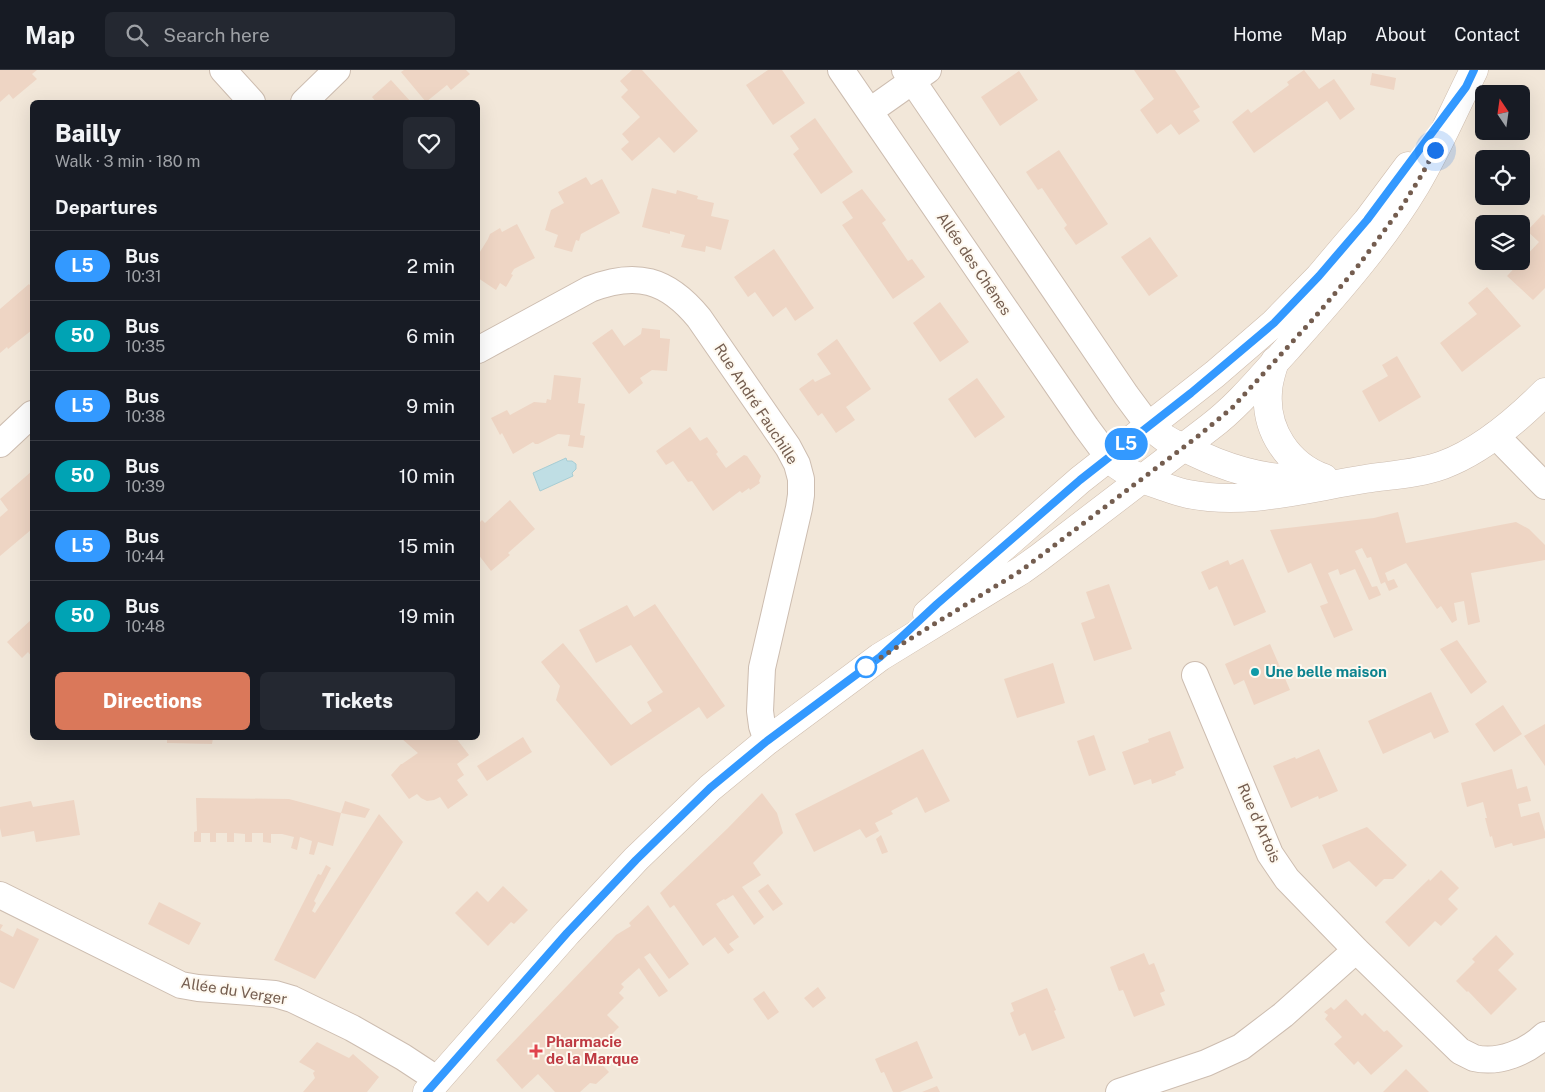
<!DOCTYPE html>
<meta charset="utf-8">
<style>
body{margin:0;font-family:"Public Sans",sans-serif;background:#242831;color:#f1f3f6;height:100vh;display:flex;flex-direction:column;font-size:19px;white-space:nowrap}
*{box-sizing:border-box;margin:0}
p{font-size:16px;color:#9ea1a6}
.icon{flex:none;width:28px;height:28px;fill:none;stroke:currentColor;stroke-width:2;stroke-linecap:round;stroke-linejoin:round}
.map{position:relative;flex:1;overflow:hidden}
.panel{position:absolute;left:30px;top:30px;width:450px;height:640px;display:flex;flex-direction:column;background:#171b24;border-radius:8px;box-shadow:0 5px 20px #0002}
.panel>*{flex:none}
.badge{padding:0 10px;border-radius:16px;font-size:18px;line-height:32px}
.needle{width:32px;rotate:347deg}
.buttons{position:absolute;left:1475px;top:15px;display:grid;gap:10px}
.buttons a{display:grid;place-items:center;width:55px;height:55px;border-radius:8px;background:#171b24;box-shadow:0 5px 20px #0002;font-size:25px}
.you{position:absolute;width:25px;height:25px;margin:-12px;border:4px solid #fff;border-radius:50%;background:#1a73e8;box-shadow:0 0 0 8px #1a73e833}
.map>.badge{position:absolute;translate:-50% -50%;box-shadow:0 0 0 2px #fff}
h2{padding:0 25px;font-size:19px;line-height:45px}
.round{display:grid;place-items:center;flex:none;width:52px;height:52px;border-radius:8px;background:#242831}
.overview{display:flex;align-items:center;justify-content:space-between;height:85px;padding:0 25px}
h1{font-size:24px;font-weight:800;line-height:38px}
.primary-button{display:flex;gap:10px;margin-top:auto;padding:10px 25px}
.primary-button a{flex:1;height:58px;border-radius:8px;background:#da785a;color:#fff;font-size:20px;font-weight:800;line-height:58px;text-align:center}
.primary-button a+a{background:#242831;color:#f1f3f6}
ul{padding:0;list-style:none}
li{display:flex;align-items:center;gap:15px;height:70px;padding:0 25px;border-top:1px solid #363941}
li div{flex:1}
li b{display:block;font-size:19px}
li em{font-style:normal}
li .badge{min-width:55px;font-weight:700;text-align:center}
header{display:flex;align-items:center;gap:30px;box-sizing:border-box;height:70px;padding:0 25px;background:#171b24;border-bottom:1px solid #363941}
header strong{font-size:24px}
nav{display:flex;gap:28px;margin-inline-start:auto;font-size:18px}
.search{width:350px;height:45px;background:#242831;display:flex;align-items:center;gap:12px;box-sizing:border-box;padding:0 18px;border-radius:8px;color:#9ea1a6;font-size:19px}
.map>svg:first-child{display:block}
.residential{fill:#f2e7d9;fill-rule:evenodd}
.water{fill:#bfdee4;stroke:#a6cdd4}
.building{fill:#eed5c4}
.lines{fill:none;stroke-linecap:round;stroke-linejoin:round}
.minor-casing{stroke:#cdbdb0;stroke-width:28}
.tertiary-casing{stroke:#cdbdb0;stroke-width:29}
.secondary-casing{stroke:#cfbdae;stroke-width:29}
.minor{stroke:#fff;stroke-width:26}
.tertiary{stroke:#fff;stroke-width:28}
.secondary{stroke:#fff;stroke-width:28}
.line-casing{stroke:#fff;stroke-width:11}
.line{stroke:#39f;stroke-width:8}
.walk{stroke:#745d4f;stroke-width:5;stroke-dasharray:0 9}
.stop-dot{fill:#fff;stroke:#39f;stroke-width:2.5}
.culture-dot{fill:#0f9aa8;stroke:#fef9f0;stroke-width:2}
.health-dot{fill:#e0444e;stroke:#fef9f0;stroke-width:2}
.labels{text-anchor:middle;stroke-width:4;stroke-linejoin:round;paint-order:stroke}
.street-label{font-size:15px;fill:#745d4f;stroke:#fef9f0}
.culture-label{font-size:15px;font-weight:bold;fill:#0d838f;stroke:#fef9f0;text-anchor:start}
.health-label{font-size:15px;font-weight:bold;fill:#be3a42;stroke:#fef9f0;text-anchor:start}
</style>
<header>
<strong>Map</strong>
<div class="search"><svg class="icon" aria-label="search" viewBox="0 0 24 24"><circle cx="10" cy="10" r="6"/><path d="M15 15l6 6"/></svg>Search here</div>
<nav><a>Home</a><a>Map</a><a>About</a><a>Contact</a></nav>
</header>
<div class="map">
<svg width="1545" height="1022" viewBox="0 0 1545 1022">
<rect width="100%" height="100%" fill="#fbf5ea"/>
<path class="residential" d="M0,0h1545v1022h-1545zM1484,24h37v37h-37zM32,32h446v636h-446zM1484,89h37v37h-37zM1484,154h37v37h-37z"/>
<path class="water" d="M566,388l1,3h5l4,3v5l-4,4 1,3 -33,15 -7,-18z"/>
<path class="building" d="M0,0h37l-5,4 5,5 -24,20 -4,-5 -9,8z
M404,0h62l4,4 -19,16 -4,-5 -21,17 -25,-30z
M632,0h10l56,61 -24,22 -15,-16 -27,24 -11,-12 8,-7 -7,-8 18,-17 -19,-20 7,-7 -8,-9z
M768,0h14l23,33 -32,22 -27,-40z
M1134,0h41l25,37 -7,4 7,10 -21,14 -8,-11 -14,10 -17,-24 14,-11z
M1304,0l15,19 15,-10 21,30 -15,11 -13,-19 -73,52 -22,-31 16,-13 3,4 38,-28 -2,-3z
M1019,1l19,29 -38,26 -19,-29z
M1372,3l24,5 -2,12 -24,-5z
M391,10l20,22h-35l-4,-5z
M815,48l38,54 -32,22 -28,-40 6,-5 -9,-13z
M1059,80l49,74 -32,21 -12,-17 3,-3 -25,-37 -4,2 -12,-18z
M586,107l5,8 11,-6 18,34 -39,21 -2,7 -3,-1 -4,12 -18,-5 4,-12 -13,-5 6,-20 13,-7 -6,-11z
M652,118l24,6 1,-4 21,6 -1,3 17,4 -3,13 18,4 -8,30 -15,-4 -1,6 -24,-5 4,-12 -15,-4v3l-28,-7z
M862,119l24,31 -4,3 26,38 4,-2 13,18 -32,22 -51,-74 11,-7 -11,-16z
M1543,144l2,2v72l-12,12 -26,-24 32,-34 -12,-11z
M517,154l18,34 -21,11 -3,5 2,1 -7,12 -6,-4 -4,7 -18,-12v-23l10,-16 2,-5 10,-6 2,4z
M1150,167l28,39 -29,20 -28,-39z
M774,179l40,59 -19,13 -9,-14 -13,10 -18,-25 -7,5 -14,-20z
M29,214l3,4v42l-24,19 -1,-2 -7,6v-44z
M1487,217l34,39 -59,46 -22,-29 37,-29 -9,-11z
M940,232l29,40 -29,20 -27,-39z
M642,258l18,2v8l10,1 -3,32 -15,-1 -12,8 3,5 -14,11 -37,-51 20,-14 12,17 17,-12z
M837,269l34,50 -25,18 9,13 -19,13 -14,-20 -4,3 -19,-27 14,-10 2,3 16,-8 -14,-20z
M1397,286l24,41 -42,25 -17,-31 26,-15 -6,-11z
M554,305l27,3 -3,25 7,1 -5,31 5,1 -2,12 -15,-2 2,-11 -12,-1 -20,10h-3l-2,-2 -20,12 -11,-21 -2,2 -9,-17 16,-8 3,5 24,-13 12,1 1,-4 4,1z
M977,308l28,39 -30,21 -27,-39z
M690,357l10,14 7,-4 11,15 -2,2 10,14 18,-13 3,1 14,20 -2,5 1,2 -10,7 -1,-2 -7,5 -2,-2 -27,20 -21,-30 -4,1 -15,-21 -7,4 -10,-14z
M32,401v58l-32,27v-39l8,-7 -8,-11z
M510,430l25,29 -27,24 2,2 -19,16 -13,-17v-30l4,-4 3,3z
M1398,442l8,31 110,-21 13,7 16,16v15l-74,13 9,49 -12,3 -4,-24 -10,2 3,17 -5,3 -11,-17 -4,3 -31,-46 -21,10 3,8 6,-2 4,8 -9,4 -4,-9 -4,2 -10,-27 -4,1 -5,-10 -7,3 17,36 5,-1 4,9 -12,5 -14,-31 -15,6 -2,-6 -10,4 25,57 -19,8 -14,-32 8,-3 -17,-40 -23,10 -18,-43 104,-12z
M1243,489l23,53 -32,14 -17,-40 -8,4 -8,-18 27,-12 2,5z
M1109,514l23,65 -38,12 -13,-38 14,-5 -9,-26z
M655,534l70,102 -18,13 -8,-12 -88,59 -55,-66 4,-14 -19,-24 22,-19 68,82 21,-14 -5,-9 16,-10 -32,-47 -35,18 -17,-33 48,-25 7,12z
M32,549v38l-4,-5 -6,6 -15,-16z
M1457,570l30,42 -16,12 -31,-45z
M1270,574l20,46 -36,15 -10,-25 -10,5 -9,-21z
M1053,593l12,40 -48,15 -13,-39z
M1431,622l18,40 -15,7 -3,-7 -48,22 -15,-33z
M1503,635l19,29 -28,18 -19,-28z
M1545,654v42l-21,-30z
M1170,661l14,37 -9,4 1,3 -24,9 -1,-5 -17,6 -12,-33 27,-10 -1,-3z
M1094,665l12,35 -17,6 -12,-35z
M523,667l9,15 -45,29 -10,-15z
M167,668h46l-1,6 -45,-1z
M401,668h55l13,17 -12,9 7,11 -7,5 11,15 -20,14 -8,-12 -6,3 -7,1 -6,-3 -4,-4 -8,5 -18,-24 10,-11h1l16,-11z
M923,679l27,52 -25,12 -8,-16 -26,14 2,3 -18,9 4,8 -13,7 -6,-9 -46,23 -19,-38z
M1319,679l19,42 -19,8 -1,-3 -27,12 -18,-42 22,-9 1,2z
M1512,699l5,20 10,-3 4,15 -13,3 3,13 18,-5 6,20v6l-32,8 -1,-3 -17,5 -3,-12 -2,1 -5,-19h2l-4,-16 -16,5 -6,-24z
M762,723l15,20 6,20 -30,30 8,12 -19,12 22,30 -10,8 -21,-30 -8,5 -1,-1 -8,5 23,33 -10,7 5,6 -6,4 -13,-17 -12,9 -29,-41 -4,3 -10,-15 68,-65z
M196,728l93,1 52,14 4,-12 25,8 -5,9 -24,-5 -8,33 -15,-4 -4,13 -5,-1 3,-13 -12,-4 -3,13 -6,-2 3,-11 -12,-3h-11v9l-8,-1v-9h-11v9h-7v-8l-11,-1v9h-7v-9h-11v9h-6v-9h-9v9h-7v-10l3,-1z
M74,730l6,35 -44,7 -2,-11 -32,6 -2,-9v-21l31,-6 2,6z
M379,744l24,28 -88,137 -41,-19 44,-86 3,1 5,-10 5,3 -17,33 2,2 -4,8 3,2z
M1367,757l40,38 -14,14h-9l-8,8 -27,-26 -16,8 -11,-24z
M881,765l7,17 -6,2 -6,-15z
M1441,800l18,18 -11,11 10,10 -17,17 -6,-5 -26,26 -24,-25 44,-43 1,2z
M768,814l15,20 -10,7 -15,-20z
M503,816l25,24 -14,14 -3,-2 -23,24 -33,-33 22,-22 11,11z
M159,832l42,21 -12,22 -41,-21z
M648,835l41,59 -20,15 -19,-26 -6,4 24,34 -9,6 -20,-29 -18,16 3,3 -5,6 5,5 -17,17 12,12 -27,27 17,18 -13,12 -6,-1 -10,9h-25l-17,-18 -16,15 -26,-29 120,-125 15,-9 -2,-3z
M0,854l3,1 -3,5 13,7 4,-9 22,11 -25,50 -14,-7z
M1496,865l18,19 -16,16 19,19 -26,26 -23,-24 -1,1 -11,-11 19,-19 -3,-3z
M1144,883l5,12 5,-2 11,28 -5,2 5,12 -31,12 -11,-27 -4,1 -9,-24z
M818,917l8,11 -13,10 -9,-10z
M1047,918l9,22 -2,1 11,27 -33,13 -7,-18 -6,3 -9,-23 4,-2 -3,-8z
M764,921l15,21 -11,8 -15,-21z
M1346,929l16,17 3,-3 19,19 3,-2 16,16 -32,29 -13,-14 -4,4 -20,-21 8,-7 -17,-18 3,-4 -4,-3 7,-5 3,3z
M917,971l16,37 -33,14h-7l-9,-20 -3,1 -6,-14z
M317,972l32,16 4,-4 26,23 -12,15h-64l12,-14 -2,-5 2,-2 -16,-9z
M1406,999l23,23h-46z
M937,1016l3,6h-18z"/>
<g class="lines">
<defs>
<path id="minor" d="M223,0l29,32
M841,0l245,357 23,31
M905,0l221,325 23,31
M304,32l33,-32
M870,41l58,-41
M478,280l112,-61c46,-18 77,-10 109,29l89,129 9,17 4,15v16l-2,13 -37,160 -2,43 2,15 5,15
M1495,365l50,51
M0,374l32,-30
M1195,605l75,179 17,25 69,71 104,101c4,2 10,5 14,7 25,6 53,-6 71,-23
M0,825l181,90 17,3 77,6 17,5 60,29 51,29 35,23
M1119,1022l87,-29 35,-16 42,-32 73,-65"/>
<path id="tertiary" d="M1275,291c-3,10 -7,21 -7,31 -3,38 20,73 56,86
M1149,356l17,13 7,4c15,6 28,13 43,19 28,11 60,18 90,17
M1109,388c13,13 32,21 50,27 9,3 19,7 29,9 59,12 119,-6 177,-15 26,-4 53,-5 78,-14 38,-14 74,-45 102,-73"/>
<path id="secondary" d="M927,544l153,-134 135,-106 59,-51 45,-46 27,-32 21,-24 41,-55
M427,1022l140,-159 69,-74 74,-71 57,-47 113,-84 142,-87 18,-13 170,-130c29,-22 52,-51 77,-78 46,-52 93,-104 129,-164 22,-37 39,-77 58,-115"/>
</defs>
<use href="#minor" class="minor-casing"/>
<use href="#tertiary" class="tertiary-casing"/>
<use href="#secondary" class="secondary-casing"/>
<use href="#minor" class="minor"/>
<use href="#tertiary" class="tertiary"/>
<use href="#secondary" class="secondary"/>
</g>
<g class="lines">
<defs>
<path id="line" d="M427,1022l140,-159 69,-73 74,-72 57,-47 113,-84 57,-53 143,-124 111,-87 83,-70 45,-47 48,-56 99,-133 8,-17"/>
</defs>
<use href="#line" class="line-casing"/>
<use href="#line" class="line"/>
<path class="walk" d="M866,597l39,-25 117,-72 175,-133 35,-29 83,-91 43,-51 43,-58 20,-32 14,-26"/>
</g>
<circle class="stop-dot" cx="866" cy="597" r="10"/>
<circle class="culture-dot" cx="1255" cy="602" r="5"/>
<path class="health-dot" d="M533.5 973.5h5v5h5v5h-5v5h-5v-5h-5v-5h5z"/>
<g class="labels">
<g class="street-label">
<text transform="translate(974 194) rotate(56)" y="5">Allée des Chênes</text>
<text transform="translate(756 334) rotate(57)" y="5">Rue André Fauchille</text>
<text transform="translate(1259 753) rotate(66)" y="5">Rue d'Artois</text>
<text transform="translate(234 921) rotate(9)" y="5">Allée du Verger</text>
</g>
<g class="culture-label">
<text x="1265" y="607">Une belle maison</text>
</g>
<g class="health-label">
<text x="546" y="977">Pharmacie<tspan x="546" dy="17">de la Marque</tspan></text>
</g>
</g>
</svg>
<div class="buttons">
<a><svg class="needle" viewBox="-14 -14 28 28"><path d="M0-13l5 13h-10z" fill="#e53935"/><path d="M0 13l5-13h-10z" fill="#9ea1a6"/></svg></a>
<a><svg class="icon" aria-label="locate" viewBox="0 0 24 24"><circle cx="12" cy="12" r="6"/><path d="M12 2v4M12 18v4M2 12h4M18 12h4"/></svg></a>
<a><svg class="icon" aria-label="layers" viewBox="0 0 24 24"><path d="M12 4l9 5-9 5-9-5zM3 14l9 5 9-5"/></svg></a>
</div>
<div class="you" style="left:1435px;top:80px"></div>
<b class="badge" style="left:1126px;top:374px;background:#39f;color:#fff">L5</b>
<section class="panel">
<div class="overview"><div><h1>Bailly</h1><p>Walk · 3 min · 180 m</p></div><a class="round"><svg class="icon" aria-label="heart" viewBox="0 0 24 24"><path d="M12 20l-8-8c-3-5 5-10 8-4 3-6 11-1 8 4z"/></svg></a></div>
<h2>Departures</h2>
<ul>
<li><span class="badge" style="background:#39f;color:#fff">L5</span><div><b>Bus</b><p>10:31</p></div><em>2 min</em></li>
<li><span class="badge" style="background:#00a3b4;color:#fff">50</span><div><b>Bus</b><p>10:35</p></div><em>6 min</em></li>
<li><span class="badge" style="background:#39f;color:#fff">L5</span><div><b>Bus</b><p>10:38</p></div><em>9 min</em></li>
<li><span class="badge" style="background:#00a3b4;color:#fff">50</span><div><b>Bus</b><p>10:39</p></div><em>10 min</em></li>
<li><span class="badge" style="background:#39f;color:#fff">L5</span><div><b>Bus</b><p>10:44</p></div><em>15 min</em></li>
<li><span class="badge" style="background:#00a3b4;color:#fff">50</span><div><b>Bus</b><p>10:48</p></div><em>19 min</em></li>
</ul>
<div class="primary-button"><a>Directions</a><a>Tickets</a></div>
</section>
</div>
